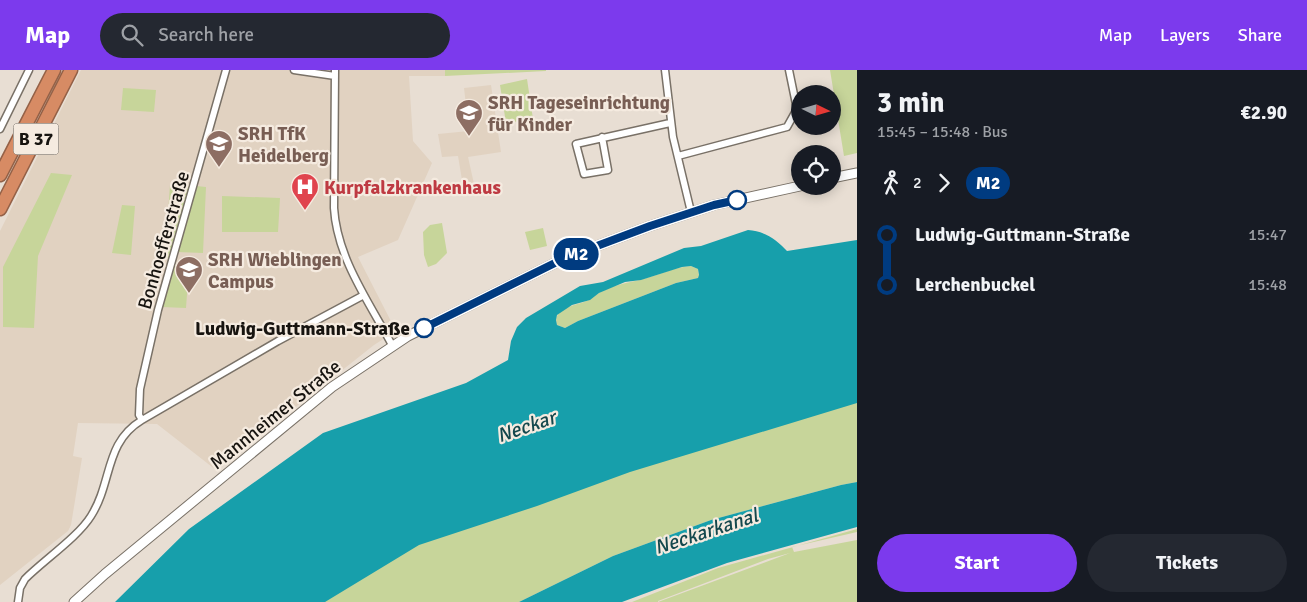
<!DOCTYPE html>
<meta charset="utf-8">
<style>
body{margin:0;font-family:Signika,sans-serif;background:#242831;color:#f1f3f6;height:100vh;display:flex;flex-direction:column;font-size:19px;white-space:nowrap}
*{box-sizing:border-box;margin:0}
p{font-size:16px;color:#9ea1a6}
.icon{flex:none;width:28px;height:28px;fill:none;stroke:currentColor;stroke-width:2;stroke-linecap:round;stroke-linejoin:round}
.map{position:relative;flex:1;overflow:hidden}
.drawer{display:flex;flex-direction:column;background:#171b24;width:450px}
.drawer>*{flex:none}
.badge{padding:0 10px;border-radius:16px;font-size:18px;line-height:32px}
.needle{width:32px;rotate:95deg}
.controls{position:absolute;left:791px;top:15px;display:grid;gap:10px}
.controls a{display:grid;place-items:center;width:50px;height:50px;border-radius:50%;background:#171b24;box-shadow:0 2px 12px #0003;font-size:25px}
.map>.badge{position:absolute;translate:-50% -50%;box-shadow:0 0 0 2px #fff}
.legs{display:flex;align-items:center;gap:8px;height:55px;padding:0 20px;font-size:16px}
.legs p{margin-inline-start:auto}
.overview{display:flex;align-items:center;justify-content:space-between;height:85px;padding:0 20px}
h1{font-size:28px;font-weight:700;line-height:38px}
.button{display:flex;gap:10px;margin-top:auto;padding:10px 20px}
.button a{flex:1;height:58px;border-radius:30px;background:#7c3aed;color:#fff;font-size:20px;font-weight:700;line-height:58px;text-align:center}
.button a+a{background:#242831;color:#f1f3f6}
ul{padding:0 20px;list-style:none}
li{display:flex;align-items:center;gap:18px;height:50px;font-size:19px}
li i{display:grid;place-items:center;width:8px;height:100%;margin:0 6px;background:currentColor}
li i::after{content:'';width:12px;height:12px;margin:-6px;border:4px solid;border-radius:50%;background:#171b24}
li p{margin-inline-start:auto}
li:first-child i{background:linear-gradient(#0000 50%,currentColor 0)}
li:last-child i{background:linear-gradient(currentColor 50%,#0000 0)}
header{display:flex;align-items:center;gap:30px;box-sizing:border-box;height:70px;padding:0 25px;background:#7c3aed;color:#fff}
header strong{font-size:24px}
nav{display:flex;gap:28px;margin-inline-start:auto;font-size:18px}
.search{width:350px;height:45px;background:#242831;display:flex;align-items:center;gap:12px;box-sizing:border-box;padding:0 18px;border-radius:28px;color:#9ea1a6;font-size:19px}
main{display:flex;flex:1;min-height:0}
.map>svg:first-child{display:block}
.built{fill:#e1d2c1}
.green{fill:#c7d59a;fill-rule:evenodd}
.water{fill:#179fab;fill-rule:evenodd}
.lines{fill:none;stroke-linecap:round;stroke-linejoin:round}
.street-casing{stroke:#797167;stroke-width:9}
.secondary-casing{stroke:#797167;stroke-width:11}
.highway-casing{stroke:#946147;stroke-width:15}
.street{stroke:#fff;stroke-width:6}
.secondary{stroke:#fff;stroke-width:9}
.highway{stroke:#d78b64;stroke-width:12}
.line-1-casing{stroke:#fff;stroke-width:11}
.line-1{stroke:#003b80;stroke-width:8}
.stop-1-dot{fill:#fff;stroke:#003b80;stroke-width:2.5}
.labels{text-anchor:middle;stroke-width:4.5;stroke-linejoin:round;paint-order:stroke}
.shield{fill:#f5ebe0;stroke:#5a544e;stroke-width:1}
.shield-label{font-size:18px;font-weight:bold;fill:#171410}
.education-label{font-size:19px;font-weight:bold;fill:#785e54;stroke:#f5ebe0;text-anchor:start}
.health-label{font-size:19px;font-weight:bold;fill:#be3a42;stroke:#f5ebe0;text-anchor:start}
.street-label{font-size:19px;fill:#171410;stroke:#f5ebe0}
.stop-label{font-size:19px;font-weight:bold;fill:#171410;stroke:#f5ebe0;text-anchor:end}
.water-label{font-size:20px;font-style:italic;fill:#14484d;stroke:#f5ebe0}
</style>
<header>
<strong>Map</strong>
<div class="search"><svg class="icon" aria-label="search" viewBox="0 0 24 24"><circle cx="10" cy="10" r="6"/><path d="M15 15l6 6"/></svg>Search here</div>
<nav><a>Map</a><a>Layers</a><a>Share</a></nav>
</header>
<main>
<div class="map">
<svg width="857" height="532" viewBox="0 0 857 532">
<rect width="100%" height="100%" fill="#e8ded3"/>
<path class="built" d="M81,0h364v6h-36l4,65 19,22 -34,77 -40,17 38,74 -22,14 -158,125 -59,-46 -79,-1 -5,33 9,2 -11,67 -3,6 -68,54v-354z
M491,15l10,67 -33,5 6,27 -11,2 -5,-30 -16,1 -4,-23 31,-3 -5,-43z"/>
<path class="green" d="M445,0h101v1l-101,5z
M830,0h27v83l-13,3z
M527,9l6,40 -27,4 -6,-38z
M123,18l33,2 -2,22 -33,-2z
M51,103l21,2 -34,81 -4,72 -31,-1v-60z
M170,115l20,1 -20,72h-5z
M196,116l10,1 -3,66 -26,-1z
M222,126l58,2 -2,34h-56z
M122,135l13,1 -4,49 -19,-2z
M442,153l5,30 -11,11 -8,3 -4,-12 -1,-23 7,-7z
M543,158l4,18 -17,4 -5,-18z
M174,195l15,1 -3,42 -24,-1z
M691,196l7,3 1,7 -1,2 -22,5 -98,38 -13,7 -8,-3c-6,-18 22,-20 32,-25 4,-2 6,-5 10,-7 13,-8 29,-10 44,-14 16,-4 31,-12 48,-13z
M857,262v150l-16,3 -130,35 -98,36 -94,46h-290z
M857,459v3l-65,15 2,5 63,-12v62h-225l86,-34zM790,483l-132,49v-1l110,-42z"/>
<path class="water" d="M748,160c17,1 29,10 39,21l70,-11v163l-227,69 -93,34 -118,39 -94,57h-210l74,-73 134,-96 143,-50 42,-23 3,-19 6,-14 9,-9 54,-32 23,-4 81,-34 17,-2zM691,196l7,3 1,6 -1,3 -22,5 -98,38 -13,7 -8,-3 -1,-5 1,-5 15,-10 18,-5 9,-7 26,-11 16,-2 41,-13z
M857,412v45l-130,36 -105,39h-103l94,-46 98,-36 130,-35z"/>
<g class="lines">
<defs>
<path id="street" d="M294,0l41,6
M335,0l-1,138c3,50 35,94 58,137
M665,0l8,67 18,75
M0,59l29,-59
M602,67l6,33 -24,4 -8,-30 94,-21
M678,86l109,-29 10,-18 -8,-39
M142,350l-3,-5 1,-26 18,-79 68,-240
M18,532l2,-14 5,-9c19,-19 53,-42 66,-63 22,-35 13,-73 51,-96l136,-79 86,-46"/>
<path id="secondary" d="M832,108l25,-5
M74,532l31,-28 227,-187 76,-51 157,-78 85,-32 64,-21 86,-19"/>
<path id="highway" d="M0,105l54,-105
M0,139l71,-139"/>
</defs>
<use href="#street" class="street-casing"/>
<use href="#secondary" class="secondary-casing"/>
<use href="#highway" class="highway-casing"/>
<use href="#street" class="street"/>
<use href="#secondary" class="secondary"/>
<use href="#highway" class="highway"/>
</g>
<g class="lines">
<defs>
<path id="line-1" d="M424,258l141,-70 85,-32 64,-21 23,-5"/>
</defs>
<use href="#line-1" class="line-1-casing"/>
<use href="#line-1" class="line-1"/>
</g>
<defs>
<symbol id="school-pin" viewBox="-11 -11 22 30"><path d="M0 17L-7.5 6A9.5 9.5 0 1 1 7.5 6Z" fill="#8d6e63" stroke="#f5ebe0"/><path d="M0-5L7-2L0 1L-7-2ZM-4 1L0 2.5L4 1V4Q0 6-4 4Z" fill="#fff"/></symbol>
<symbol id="hospital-pin" viewBox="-11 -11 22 30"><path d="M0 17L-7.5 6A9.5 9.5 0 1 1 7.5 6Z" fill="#e0444e" stroke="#f5ebe0"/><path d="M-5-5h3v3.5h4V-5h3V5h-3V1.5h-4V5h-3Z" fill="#fff"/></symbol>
<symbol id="university-pin" viewBox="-11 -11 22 30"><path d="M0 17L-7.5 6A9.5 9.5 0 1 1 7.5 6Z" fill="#8d6e63" stroke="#f5ebe0"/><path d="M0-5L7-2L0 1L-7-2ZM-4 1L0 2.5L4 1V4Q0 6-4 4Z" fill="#fff"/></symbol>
</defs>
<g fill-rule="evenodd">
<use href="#school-pin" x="453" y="27" width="32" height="43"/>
<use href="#school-pin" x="203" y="58" width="32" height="43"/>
<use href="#hospital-pin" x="289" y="101" width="32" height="43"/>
<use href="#university-pin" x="173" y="184" width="32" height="43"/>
</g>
<g class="stop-1-dot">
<circle cx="737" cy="130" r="9"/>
<circle cx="424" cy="258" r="9"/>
</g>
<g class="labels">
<rect class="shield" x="13.5" y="53.5" width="45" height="31" rx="4"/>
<g class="shield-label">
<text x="36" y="75">B 37</text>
</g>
<g class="education-label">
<text x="488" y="39">SRH Tageseinrichtung<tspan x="488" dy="22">für Kinder</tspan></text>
<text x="238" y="70">SRH TfK<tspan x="238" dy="22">Heidelberg</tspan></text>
<text x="208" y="196">SRH Wieblingen<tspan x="208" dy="22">Campus</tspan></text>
</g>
<g class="health-label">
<text x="324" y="124">Kurpfalzkrankenhaus</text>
</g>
<g class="street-label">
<text transform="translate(163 170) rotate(-74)" y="7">Bonhoefferstraße</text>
<text transform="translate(275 344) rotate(-39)" y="7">Mannheimer Straße</text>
</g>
<g class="stop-label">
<text x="410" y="265">Ludwig-Guttmann-Straße</text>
</g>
<g class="water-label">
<text transform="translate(526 356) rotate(-19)" y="7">Neckar</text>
<text transform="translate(706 461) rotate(-18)" y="7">Neckarkanal</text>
</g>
</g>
</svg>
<div class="controls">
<a><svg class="needle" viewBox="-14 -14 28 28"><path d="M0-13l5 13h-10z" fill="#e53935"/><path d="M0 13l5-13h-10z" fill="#9ea1a6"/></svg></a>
<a><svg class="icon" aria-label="locate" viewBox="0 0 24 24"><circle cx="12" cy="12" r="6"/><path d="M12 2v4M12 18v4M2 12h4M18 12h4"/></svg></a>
</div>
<b class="badge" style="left:576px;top:184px;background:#003b80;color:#fff">M2</b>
</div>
<section class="drawer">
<div class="overview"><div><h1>3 min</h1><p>15:45 – 15:48 · Bus</p></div><b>€2.90</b></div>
<div class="legs"><svg class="icon" aria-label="walk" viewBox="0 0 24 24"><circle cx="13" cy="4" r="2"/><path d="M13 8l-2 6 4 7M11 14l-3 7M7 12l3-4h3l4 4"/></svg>2<svg class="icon" aria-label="forward" viewBox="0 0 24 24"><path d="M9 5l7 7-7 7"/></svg><b class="badge" style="background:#003b80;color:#fff">M2</b></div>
<ul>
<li><i style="color:#003b80"></i><b>Ludwig-Guttmann-Straße</b><p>15:47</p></li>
<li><i style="color:#003b80"></i><b>Lerchenbuckel</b><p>15:48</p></li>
</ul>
<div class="button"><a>Start</a><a>Tickets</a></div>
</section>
</main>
